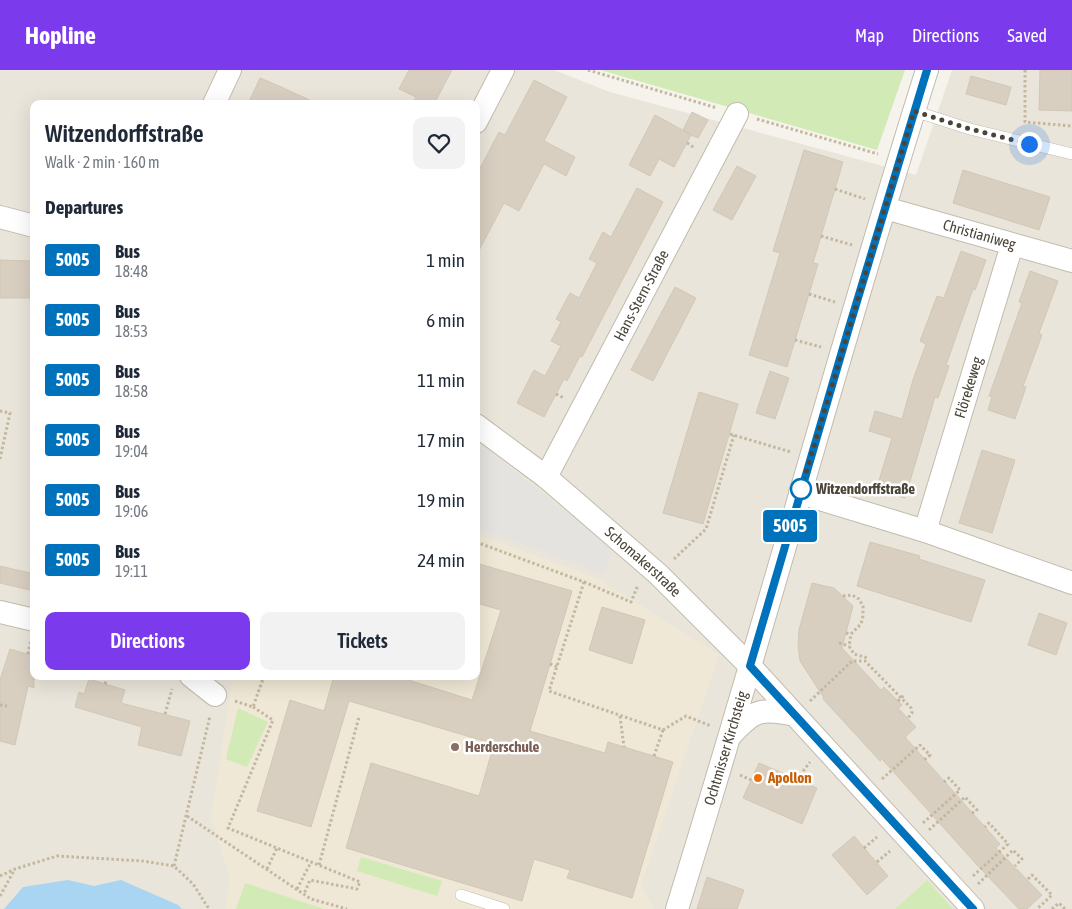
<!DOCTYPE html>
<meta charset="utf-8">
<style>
body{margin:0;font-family:"Asap Condensed",sans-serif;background:#f2f2f3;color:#1f2937;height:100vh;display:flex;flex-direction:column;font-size:19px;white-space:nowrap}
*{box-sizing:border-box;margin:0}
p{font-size:16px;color:#747a83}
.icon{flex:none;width:28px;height:28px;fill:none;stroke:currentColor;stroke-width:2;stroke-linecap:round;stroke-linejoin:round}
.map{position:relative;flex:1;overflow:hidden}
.drawer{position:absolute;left:30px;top:30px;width:450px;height:580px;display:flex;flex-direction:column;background:#fff;border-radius:10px;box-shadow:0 5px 20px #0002}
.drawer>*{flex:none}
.badge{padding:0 10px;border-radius:4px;font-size:18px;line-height:32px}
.you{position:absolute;width:25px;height:25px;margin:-12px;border:4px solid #fff;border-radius:50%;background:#1a73e8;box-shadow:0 0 0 8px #1a73e833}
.map>.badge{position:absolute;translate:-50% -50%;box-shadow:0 0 0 2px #fff}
h2{padding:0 15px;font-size:19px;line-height:45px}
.round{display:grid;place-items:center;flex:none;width:52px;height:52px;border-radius:10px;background:#f2f2f3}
.summary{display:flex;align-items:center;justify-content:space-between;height:85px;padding:0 15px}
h1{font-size:24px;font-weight:600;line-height:38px}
.button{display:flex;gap:10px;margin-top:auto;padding:10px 15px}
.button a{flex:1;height:58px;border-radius:10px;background:#7c3aed;color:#fff;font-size:20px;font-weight:600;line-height:58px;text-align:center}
.button a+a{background:#f2f2f3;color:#1f2937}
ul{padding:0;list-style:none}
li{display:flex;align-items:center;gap:15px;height:60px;padding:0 15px}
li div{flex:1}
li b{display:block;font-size:19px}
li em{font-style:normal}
li .badge{min-width:55px;font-weight:700;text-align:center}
header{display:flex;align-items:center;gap:30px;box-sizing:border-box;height:70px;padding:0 25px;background:#7c3aed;color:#fff}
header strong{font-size:24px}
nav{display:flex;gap:28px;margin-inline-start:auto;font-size:18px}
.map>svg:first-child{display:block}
.residential{fill:#eae5da;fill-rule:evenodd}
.education{fill:#efe8d6}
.green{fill:#d2eab5}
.parking{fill:#e5e3e0}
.water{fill:#a9d4f2}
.building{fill:#d8cfc1;stroke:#d3c7b4}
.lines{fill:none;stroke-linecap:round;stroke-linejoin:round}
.lane-casing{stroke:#c2bbae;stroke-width:12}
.street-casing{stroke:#c2bbae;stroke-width:24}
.path{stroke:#c4b79f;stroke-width:3;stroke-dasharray:2.5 2.5;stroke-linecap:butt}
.lane{stroke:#fff;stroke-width:11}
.street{stroke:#fff;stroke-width:22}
.line-casing{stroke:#fff;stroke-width:11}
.line{stroke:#0072bc;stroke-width:8}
.walk{stroke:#4b4439;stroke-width:5;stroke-dasharray:0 9}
.stop-dot{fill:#fff;stroke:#0072bc;stroke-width:2.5}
.education-dot{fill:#8d6e63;stroke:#fff;stroke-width:2}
.food-dot{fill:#e8710a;stroke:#fff;stroke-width:2}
.labels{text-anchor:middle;stroke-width:5;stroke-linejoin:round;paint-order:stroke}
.street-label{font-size:15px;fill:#4b4439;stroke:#fff}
.stop-label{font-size:15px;font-weight:bold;fill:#4b4439;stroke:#fff;text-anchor:start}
.education-label{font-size:15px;font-weight:bold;fill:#785e54;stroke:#fff;text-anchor:start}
.food-label{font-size:15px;font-weight:bold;fill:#c56008;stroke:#fff;text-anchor:start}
</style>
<header>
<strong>Hopline</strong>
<nav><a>Map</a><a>Directions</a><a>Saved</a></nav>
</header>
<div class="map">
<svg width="1072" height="839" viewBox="0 0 1072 839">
<rect width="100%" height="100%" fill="#f6f3ec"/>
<path class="residential" d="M0,0h554l56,22 306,83 36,-105h120v839h-119l-26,-29 -32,29h-895zM34,34h442v572h-442z"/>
<path class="education" d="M476,464l121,44 122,77 -78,230 13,24h-429l5,-30 -19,-61 22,-142h243z"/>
<path class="green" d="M600,0h305l-28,80z
M238,638l30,14 -21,45 -21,-8z
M361,787l81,24 -5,15 -80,-25z
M927,810l26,29h-58z
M245,813l79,26h-88z"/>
<path class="parking" d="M476,371l137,108 -9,24 -128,-45z"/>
<path class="water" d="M68,810l26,6 27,-6 57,25 4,4h-178l19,-22z"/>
<path class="building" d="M409,0h43l-18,34h-21l3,-7 -17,-8z
M1040,0h32v41l-33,-1z
M971,6l40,11 -5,18 -40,-11z
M260,8l19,8 39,18h-70z
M534,10l33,17 -23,44 31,16 -9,19 -22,-12 -25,47 -15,-8 -28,53v-80l23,-44 6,3z
M692,42l16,8 -10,18 -7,-3 -17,32 -15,-8 -9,17 -21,-11 26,-50 35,19 -7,-4z
M804,80l39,12 -30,101 5,1 -31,103 -38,-12 31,-102 -7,-2z
M737,96l19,10 -24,44 -19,-10z
M963,100l87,27 -11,33 -86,-27z
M637,118l26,14 -81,155 -2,-1 -13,25 -3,-2 -20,38 -27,-14 17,-33 11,6 16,-30 -10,-5 10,-19 -5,-3 14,-26 9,5 18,-35 -8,-4 14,-27 8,5z
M961,181l25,9 -11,30 -2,-1 -27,76 3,1 -4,12 -7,20 -3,-1 -30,101 -29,-8 16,-52 -23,-7 6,-20 27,8 11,-39 13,-36 -6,-3 17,-45 7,2z
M0,190l31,1 -1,37h-30z
M1030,201l28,10 -19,52 3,2 -19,51 3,1 -11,32 -27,-9 4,-13 -3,-1 33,-93 -3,-1z
M675,217l21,11 -43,83 -22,-11z
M770,301l19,7 -14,41 -19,-6z
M699,322l39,12 -35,120 -40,-11z
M982,380l33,10 -23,73 -33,-10z
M870,472l50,14 -1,3 66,21 -14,42 -114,-36z
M476,493l96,28 -42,140 75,22 3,-11 65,20 -41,136 -65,-20 3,-8 -36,-11 -12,42 -176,-53 25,-85 108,33 15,-52 -145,-43 -38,126 -54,-16 33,-111 34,11 10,-35h62l76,24 29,-90 -25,-7z
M0,496l34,8v17l-34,-8z
M812,513l22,5 19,18 -11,42 39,42 3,-3 18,18 -4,3 18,19 -11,10 95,107 -4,4 46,47 -15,14h-8l-42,-44 -95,-106 -2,2 -57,-62 1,-1 -24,-37 -2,-16 1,-15z
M602,537l43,13 -13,44 -43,-14z
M1039,543l28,10 -11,32 -28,-10z
M10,579l24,7v32l-6,-2 -13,59 -15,-4v-61z
M89,609l36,11 -4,13 69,18 -9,35 -43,-11 4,-18 -67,-20 4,-15 5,2z
M759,693l58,25 -15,36 -59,-26z
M854,766l34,40 -21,19 -35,-40z
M707,807l37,13 -7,19h-40z"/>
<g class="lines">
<defs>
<path id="lane" d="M914,41l56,18 102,25
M461,825l43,14"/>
<g id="street">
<path d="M214,34l16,-34"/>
<path d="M476,52l27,-52"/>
<path id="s1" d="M885,138l187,53"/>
<path d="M0,147l34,9"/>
<path id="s2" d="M476,355l70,52 112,97 92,92 223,243"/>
<path id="s3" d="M546,407l191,-363"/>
<path d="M800,423l125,38 147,52"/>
<path id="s4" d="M925,461l87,-286"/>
<path d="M0,542l34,8"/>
<path d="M191,606l24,19"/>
<path d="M731,665c23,-26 31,-27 64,-20"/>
<path id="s5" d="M677,839c87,-279 162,-561 250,-839"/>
</g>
</defs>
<use href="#lane" class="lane-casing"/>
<use href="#street" class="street-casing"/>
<path class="path" d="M588,0l129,38
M1025,0v52l47,4
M757,49l121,35
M687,73l8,5
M835,119l30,10
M821,166l31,9
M809,224l26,8
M795,270l26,7
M556,324l8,4
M730,364l61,18
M0,389l10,-46 -10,-2
M476,472l108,40 -35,109 114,39 23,-14 25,10
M674,489l32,-30 28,-94
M584,512l47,20 7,-17
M843,526l9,-1 7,4 4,7v10l-2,8 -10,10 -2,12 5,8 14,4
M846,563l5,1
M839,573l10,3
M28,584l3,-14
M550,594l7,3
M105,614l3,-8
M235,631l18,6 11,-31
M810,631l42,-40h13l46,47 1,5 -4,5
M898,631l6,-6
M0,635l7,1
M253,637l20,13 -45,108 132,54 -3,7 -47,-9 -6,14
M165,644l7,-25
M620,646l4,31
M654,686l9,-26
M740,705l11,5
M797,709l13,-17
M882,709l38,-34 10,10 -6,5
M187,746l124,83 36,10
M923,753l37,-33 -11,-12 -5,4
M929,760l36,-33 12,13 -5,3
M864,778l13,-11
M877,792l13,-11
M319,795l40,-148
M174,796l36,-150
M267,799l10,-21
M0,806l15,-7 42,-13 86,5 31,5 19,18 16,25
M973,806l35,-32 -19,-21 -4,4
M1028,809l4,-4 20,20 -15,14
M978,814l35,-34 9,9 -7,7
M297,819l14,-27
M0,826l15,-27
M1052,839l7,-6 6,6"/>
<use href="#lane" class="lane"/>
<use href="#street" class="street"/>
</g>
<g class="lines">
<defs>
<path id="line" d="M927,0l-79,261 -98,335 223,243"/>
</defs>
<use href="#line" class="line-casing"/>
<use href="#line" class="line"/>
<path class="walk" d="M801,419l-1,4 114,-382 56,18 59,15"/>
</g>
<circle class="stop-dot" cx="801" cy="419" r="10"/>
<circle class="education-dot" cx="455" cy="677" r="5"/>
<circle class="food-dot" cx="758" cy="708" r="5"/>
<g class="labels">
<g class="street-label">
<text dy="5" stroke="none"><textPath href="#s1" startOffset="98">Christianiweg</textPath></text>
<text dy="5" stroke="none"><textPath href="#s3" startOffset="205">Hans-Stern-Straße</textPath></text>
<text dy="5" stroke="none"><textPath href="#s4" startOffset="150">Flörekeweg</textPath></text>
<text dy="5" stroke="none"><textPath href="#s2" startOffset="216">Schomakerstraße</textPath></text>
<text dy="5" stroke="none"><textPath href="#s5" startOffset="168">Ochtmisser Kirchsteig</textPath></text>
</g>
<g class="stop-label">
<text x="816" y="424">Witzendorffstraße</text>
</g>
<g class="education-label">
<text x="465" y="682">Herderschule</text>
</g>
<g class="food-label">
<text x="768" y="713">Apollon</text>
</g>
</g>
</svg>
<div class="you" style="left:1029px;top:74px"></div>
<b class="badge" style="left:790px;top:456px;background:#0072bc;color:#fff">5005</b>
<section class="drawer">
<div class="summary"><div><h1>Witzendorffstraße</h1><p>Walk · 2 min · 160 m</p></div><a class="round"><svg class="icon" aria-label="heart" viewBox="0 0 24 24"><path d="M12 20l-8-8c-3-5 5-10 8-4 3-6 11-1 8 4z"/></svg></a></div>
<h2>Departures</h2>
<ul>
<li><span class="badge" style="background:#0072bc;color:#fff">5005</span><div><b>Bus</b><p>18:48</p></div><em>1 min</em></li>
<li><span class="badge" style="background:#0072bc;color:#fff">5005</span><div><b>Bus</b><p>18:53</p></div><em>6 min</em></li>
<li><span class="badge" style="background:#0072bc;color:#fff">5005</span><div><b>Bus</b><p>18:58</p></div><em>11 min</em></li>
<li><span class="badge" style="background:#0072bc;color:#fff">5005</span><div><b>Bus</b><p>19:04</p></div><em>17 min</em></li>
<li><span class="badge" style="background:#0072bc;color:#fff">5005</span><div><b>Bus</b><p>19:06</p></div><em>19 min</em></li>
<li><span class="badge" style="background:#0072bc;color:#fff">5005</span><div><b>Bus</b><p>19:11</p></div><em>24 min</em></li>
</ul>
<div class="button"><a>Directions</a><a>Tickets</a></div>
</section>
</div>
